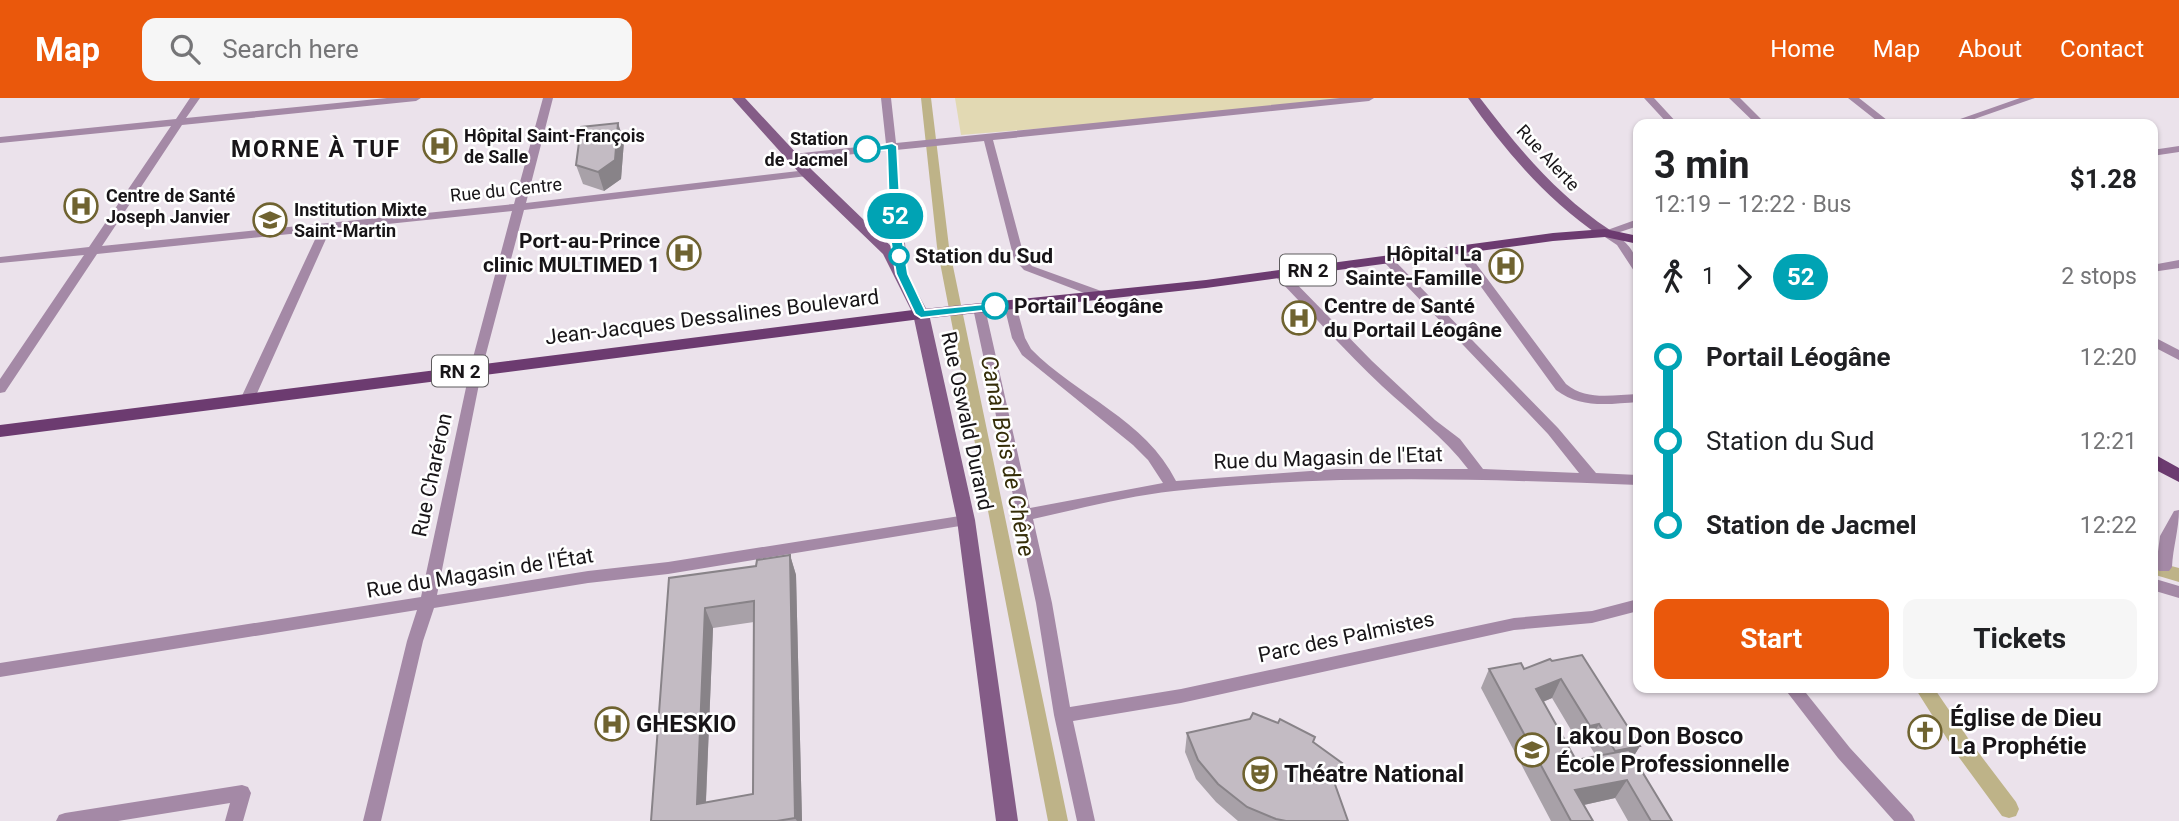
<!DOCTYPE html>
<meta charset="utf-8">
<style>
body{margin:0;font-family:Roboto,sans-serif;background:#f6f6f6;color:#202124;height:100vh;display:flex;flex-direction:column;font-size:26px;white-space:nowrap}
*{box-sizing:border-box;margin:0}
p{font-size:23px;color:#757577}
.icon{flex:none;width:38px;height:38px;fill:none;stroke:currentColor;stroke-width:2;stroke-linecap:round;stroke-linejoin:round}
.map{position:relative;flex:1;overflow:hidden}
.details{position:absolute;left:1633px;top:21px;width:525px;height:574px;display:flex;flex-direction:column;background:#fff;border-radius:14px;box-shadow:0 2px 5px #0004}
.details>*{flex:none}
.badge{padding:0 14px;border-radius:23px;font-size:24px;line-height:46px}
.map>.badge{position:absolute;translate:-50% -50%;box-shadow:0 0 0 4px #fff}
.legs{display:flex;align-items:center;gap:10px;height:77px;padding:0 21px;font-size:23px}
.legs p{margin-inline-start:auto}
.head{display:flex;align-items:center;justify-content:space-between;height:119px;padding:0 21px}
h1{font-size:38px;font-weight:700;line-height:52px}
.cta{display:flex;gap:14px;margin-top:auto;padding:14px 21px}
.cta a{flex:1;height:80px;border-radius:14px;background:#ea580c;color:#fff;font-size:28px;font-weight:700;line-height:80px;text-align:center}
.cta a+a{background:#f6f6f6;color:#202124}
ul{padding:0 21px;list-style:none}
li{display:flex;align-items:center;gap:24px;height:84px;font-size:26px}
li i{display:grid;place-items:center;width:10px;height:100%;margin:0 9px;background:currentColor}
li i::after{content:'';width:18px;height:18px;margin:-9px;border:5px solid;border-radius:50%;background:#fff}
li p{margin-inline-start:auto}
li:first-child i{background:linear-gradient(#0000 50%,currentColor 0)}
li:last-child i{background:linear-gradient(currentColor 50%,#0000 0)}
header{display:flex;align-items:center;gap:42px;box-sizing:border-box;height:98px;padding:0 35px;background:#ea580c;color:#fff}
header strong{font-size:33px}
nav{display:flex;gap:38px;margin-inline-start:auto;font-size:24px}
.search{width:490px;height:63px;background:#f6f6f6;display:flex;align-items:center;gap:18px;box-sizing:border-box;padding:0 24px;border-radius:14px;color:#757577;font-size:26px}
.map>svg:first-child{display:block}
.green{fill:#e2d9b3}
.lines{fill:none;stroke-linecap:round;stroke-linejoin:round}
.canal{fill:#beb388;fill-rule:evenodd}
.street{fill:#a489a6;fill-rule:evenodd}
.secondary{fill:#845c87;fill-rule:evenodd}
.primary{fill:#6c3b70;fill-rule:evenodd}
.wall{fill:#a8a1a8;fill-rule:evenodd}
.shaded-wall{fill:#888388}
.building{fill:#c3bbc3;stroke:#888388;stroke-width:2;fill-rule:evenodd}
.line-1{fill:#00a3b4;stroke:#fff;stroke-width:2}
.stop-1-dot{fill:#fff;stroke:#00a3b4;stroke-width:3.5}
.labels{text-anchor:middle;stroke-width:5;stroke-linejoin:round;paint-order:stroke}
.far-poi-label{font-size:18px;font-weight:bold;fill:#181518;stroke:#fff;text-anchor:start}
.far-stop-label{font-size:18px;font-weight:bold;fill:#181518;stroke:#fff;text-anchor:end}
.far-street-label{font-size:18px;fill:#181518;stroke:#fff}
.shield{fill:#fff;stroke:#5d5b5d;stroke-width:2}
.shield-label{font-size:19px;font-weight:bold;fill:#181518}
.poi-label{font-size:21px;font-weight:bold;fill:#181518;stroke:#fff;text-anchor:end}
.stop-label{font-size:21px;font-weight:bold;fill:#181518;stroke:#fff;text-anchor:start}
.street-label{font-size:21px;fill:#181518;stroke:#fff}
.far-district-label{font-size:23px;font-weight:bold;letter-spacing:2px;fill:#181518;stroke:#fff}
.water-label{font-size:23px;font-style:italic;fill:#352d08;stroke:#fff}
.near-poi-label{font-size:24px;font-weight:bold;fill:#181518;stroke:#fff;text-anchor:start}
</style>
<header>
<strong>Map</strong>
<div class="search"><svg class="icon" aria-label="search" viewBox="0 0 24 24"><circle cx="10" cy="10" r="6"/><path d="M15 15l6 6"/></svg>Search here</div>
<nav><a>Home</a><a>Map</a><a>About</a><a>Contact</a></nav>
</header>
<div class="map">
<svg width="2179" height="723" viewBox="0 0 2179 723">
<rect width="100%" height="100%" fill="#ebe2eb"/>
<path class="green" d="M955,0h402l-119,14 -277,23z"/>
<g class="lines">
<path class="canal" d="M921,0h10l18,149 119,574h-20l-111,-574z
M2152,463l27,7v14l-27,-8z
M1915,590h19l38,56 44,58 3,7 -3,7 -7,2 -7,-2 -44,-60z"/>
<path class="street" d="M190,0h10l-14,20 201,-20h34l-5,3 -234,24 -80,121 412,-42 29,-106h10l-27,105 281,-33 5,3 -5,3 -283,34 -42,159 -45,226 151,-24 80,-9 298,-47 5,1 2,4 -2,4 -5,1 -298,49 -80,9 -154,25 -11,33 -42,180h-18l44,-180 10,-31 -417,67v-14l421,-66 49,-228 42,-158 -182,19 -76,170 -7,4 -7,-4 79,-169 -222,23 -92,138 -5,1v-14l84,-124 -84,8v-6l89,-10 82,-121 -171,17v-6l176,-18z
M881,0h10l5,45 444,-45h34l-5,3 -376,39 31,116 8,10 72,26 2,3 -2,3 -4,1 -76,-29 -10,-11 -30,-118 -88,9 12,124 -2,3h-8l-7,-47 -5,-79 -93,9 -5,-3 5,-3 93,-10z
M1644,0h10l24,26h-10z
M1729,0h11l26,26h-10z
M1848,0h11l33,26h-11z
M2020,0h15l-75,26h-14z
M2179,48v6l-27,4v-6z
M1638,121v7l-24,8c15,9 24,21 24,39l-4,-2 -17,-26 -18,-12z
M1461,150l4,1 101,135c21,17 46,11 72,10v8c-29,2 -57,7 -82,-12l-101,-139z
M1388,159l4,1 166,170 38,45 42,2v10c-155,-6 -309,-11 -464,6 -47,5 -95,18 -141,28l19,84 18,104 111,-18 333,-71 78,-7 46,-12v12l-46,12 -78,7 -333,73 -108,18 22,100h-18l-23,-106 -18,-112 -63,-295 6,-4 6,4 45,200 133,-25 -15,-23 -15,-15 -111,-90 -10,-17 -8,-33 6,-4 6,4 9,33 6,11c45,46 115,71 145,132l161,-12h131c-24,-32 -57,-56 -86,-83 -37,-35 -71,-73 -106,-109v-6h8l88,90 63,59 25,19 23,30 96,4 -31,-39 -164,-172v-4z
M2179,162v8l-27,4v-7z
M2152,238l27,14v10l-27,-14z
M2179,412c0,19 -6,37 -7,57l-3,4h-10l-3,-4 4,-31 14,-25z
M2152,480l27,8v12l-27,-8z
M1784,590h18l48,60 62,67 3,6h-21l-56,-63z
M242,687l6,2 3,6 -8,28h-18l5,-18 -112,18h-62l3,-6 6,-2z"/>
<path class="secondary" d="M732,0h13l67,72 82,79 35,65 46,206 43,301h-22l-39,-301 -44,-206 -30,-60 -81,-78z
M1468,0h12c38,50 77,97 130,132v6h-10c-54,-37 -95,-85 -132,-138z"/>
<path class="primary" d="M1605,131l33,7v8l-33,-7 -52,4 -347,47 -293,32 -913,117v-12l913,-115 293,-30 347,-47z
M2152,355l27,15v14l-27,-14z"/>
</g>
<path class="wall" d="M624,43l-3,38 -17,12 -21,-7 -7,-19z
M790,457l6,20 6,246h-151l18,-243 87,-12zM754,524l-1,172 -47,8 7,-174z
M1550,561l90,87 -7,11 39,64h-44l-13,-23 -31,7 9,16h-42l-70,-133 8,-19h35zM1552,600l28,47 8,-2 8,13 -20,4 -33,-58z
M1187,635l127,9 28,21 -5,19 -2,2 13,37h-110l-22,-19 -20,-23 -11,-27z"/>
<path class="shaded-wall" d="M618,25l6,18 -3,38 -17,12 -6,-19z
M790,457l6,20 6,246h-5l-2,-3z
M705,510l8,20 -8,193 -8,-17z
M1561,581l-9,19 -25,10 9,-19z
M1599,626l-11,19 -8,2 10,-19z
M1640,648l-11,18 -25,6 11,-19z
M1342,665l-5,19 -10,13 5,-19z
M1627,682l-12,18 -50,11 10,-19z"/>
<path class="building" d="M618,25l-3,37 -17,12 -22,-7 5,-38z
M790,457l5,263 -18,3h-126l18,-243 87,-12 1,-6zM754,503l-1,193 -56,10 8,-196z
M1582,557l58,91 -25,5 -16,-27 -9,2 -29,-47 -25,10 40,71 53,-10 43,71h-21l-24,-41 -52,10 18,31h-22l-82,-152 32,-6 3,6 26,-10 2,2z
M1253,615l25,10 2,-4 35,18 -2,5 29,21 -10,13 16,45h-62l-10,-2 -29,-12 -29,-23 -20,-24 -11,-27 63,-14z"/>
<path class="line-1" d="M892,45l5,3 5,91 6,37 17,36 70,-7 6,3 -2,3 -78,9 -6,-4 -19,-40 -6,-37 -3,-87 -20,2 -5,-3z"/>
<defs>
<symbol id="hospital-ring" viewBox="-11 -11 22 22"><circle r="9.5" fill="#fff" stroke="#6f6330" stroke-width="1.5"/><path d="M-5-5h3v3.5h4V-5h3V5h-3V1.5h-4V5h-3Z" fill="#6f6330"/></symbol>
<symbol id="university-ring" viewBox="-11 -11 22 22"><circle r="9.5" fill="#fff" stroke="#6f6330" stroke-width="1.5"/><path d="M0-5L7-2L0 1L-7-2ZM-4 1L0 2.5L4 1V4Q0 6-4 4Z" fill="#6f6330"/></symbol>
<symbol id="church-ring" viewBox="-11 -11 22 22"><circle r="9.5" fill="#fff" stroke="#6f6330" stroke-width="1.5"/><path d="M-1.2-6h2.4v3.5h3.3v2.4h-3.3V6h-2.4V-.1h-3.3v-2.4h3.3Z" fill="#6f6330"/></symbol>
<symbol id="theatre-ring" viewBox="-11 -11 22 22"><circle r="9.5" fill="#fff" stroke="#6f6330" stroke-width="1.5"/><path d="M-5-5.5Q0-4 5-5.5V0Q5 5 0 6Q-5 5-5 0ZM-3.3-2.5H-1v1.5H-3.3ZM1-2.5H3.3v1.5H1ZM-2.8 1Q0 5.5 2.8 1Z" fill="#6f6330"/></symbol>
</defs>
<g fill-rule="evenodd">
<use href="#hospital-ring" x="421" y="29" width="38" height="38"/>
<use href="#hospital-ring" x="62" y="89" width="38" height="38"/>
<use href="#university-ring" x="251" y="103" width="38" height="38"/>
<use href="#hospital-ring" x="665" y="136" width="38" height="38"/>
<use href="#hospital-ring" x="1487" y="149" width="38" height="38"/>
<use href="#hospital-ring" x="1280" y="201" width="38" height="38"/>
<use href="#hospital-ring" x="593" y="607" width="38" height="38"/>
<use href="#church-ring" x="1906" y="615" width="38" height="38"/>
<use href="#university-ring" x="1513" y="633" width="38" height="38"/>
<use href="#theatre-ring" x="1241" y="657" width="38" height="38"/>
</g>
<g class="stop-1-dot">
<circle cx="867" cy="51" r="12"/>
<circle cx="899" cy="158" r="9"/>
<circle cx="995" cy="208" r="12"/>
</g>
<g class="labels">
<g class="far-poi-label">
<text x="464" y="44">Hôpital Saint-François<tspan x="464" dy="21">de Salle</tspan></text>
<text x="106" y="104">Centre de Santé<tspan x="106" dy="21">Joseph Janvier</tspan></text>
<text x="294" y="118">Institution Mixte<tspan x="294" dy="21">Saint-Martin</tspan></text>
</g>
<g class="far-stop-label">
<text x="848" y="47">Station<tspan x="848" dy="21">de Jacmel</tspan></text>
</g>
<g class="far-street-label">
<text transform="translate(1548 60) rotate(47)" y="6">Rue Alerte</text>
<text transform="translate(506 92) rotate(-6)" y="6">Rue du Centre</text>
</g>
<g class="shield">
<rect x="1280" y="156.5" width="56" height="31" rx="5"/>
<rect x="432" y="257.5" width="56" height="31" rx="5"/>
</g>
<g class="shield-label">
<text x="1308" y="179">RN 2</text>
<text x="460" y="280">RN 2</text>
</g>
<g class="poi-label">
<text x="660" y="150">Port-au-Prince<tspan x="660" dy="24">clinic MULTIMED 1</tspan></text>
<text x="1482" y="163">Hôpital La<tspan x="1482" dy="24">Sainte-Famille</tspan></text>
<text x="1324" y="215" text-anchor="start">Centre de Santé<tspan x="1324" dy="24">du Portail Léogâne</tspan></text>
</g>
<g class="stop-label">
<text x="915" y="165">Station du Sud</text>
<text x="1014" y="215">Portail Léogâne</text>
</g>
<g class="street-label">
<text transform="translate(712 219) rotate(-7)" y="7">Jean-Jacques Dessalines Boulevard</text>
<text transform="translate(967 323) rotate(78)" y="7">Rue Oswald Durand</text>
<text transform="translate(1328 360) rotate(-2)" y="7">Rue du Magasin de l'Etat</text>
<text transform="translate(432 377) rotate(-78)" y="7">Rue Charéron</text>
<text transform="translate(480 475) rotate(-9)" y="7">Rue du Magasin de l'État</text>
<text transform="translate(1346 539) rotate(-12)" y="7">Parc des Palmistes</text>
</g>
<g class="far-district-label">
<text x="316" y="59">MORNE À TUF</text>
</g>
<g class="water-label">
<text transform="translate(1008 358) rotate(79)" y="8">Canal Bois de Chêne</text>
</g>
<g class="near-poi-label">
<text x="1950" y="628">Église de Dieu<tspan x="1950" dy="28">La Prophétie</tspan></text>
<text x="636" y="634">GHESKIO</text>
<text x="1556" y="646">Lakou Don Bosco<tspan x="1556" dy="28">École Professionnelle</tspan></text>
<text x="1284" y="684">Théatre National</text>
</g>
</g>
</svg>
<b class="badge" style="left:895px;top:118px;background:#00a3b4;color:#fff">52</b>
<section class="details">
<div class="head"><div><h1>3 min</h1><p>12:19 – 12:22 · Bus</p></div><b>$1.28</b></div>
<div class="legs"><svg class="icon" aria-label="walk" viewBox="0 0 24 24"><circle cx="13" cy="4" r="2"/><path d="M13 8l-2 6 4 7M11 14l-3 7M7 12l3-4h3l4 4"/></svg>1<svg class="icon" aria-label="forward" viewBox="0 0 24 24"><path d="M9 5l7 7-7 7"/></svg><b class="badge" style="background:#00a3b4;color:#fff">52</b><p>2 stops</p></div>
<ul>
<li><i style="color:#00a3b4"></i><b>Portail Léogâne</b><p>12:20</p></li>
<li><i style="color:#00a3b4"></i><span>Station du Sud</span><p>12:21</p></li>
<li><i style="color:#00a3b4"></i><b>Station de Jacmel</b><p>12:22</p></li>
</ul>
<div class="cta"><a>Start</a><a>Tickets</a></div>
</section>
</div>
